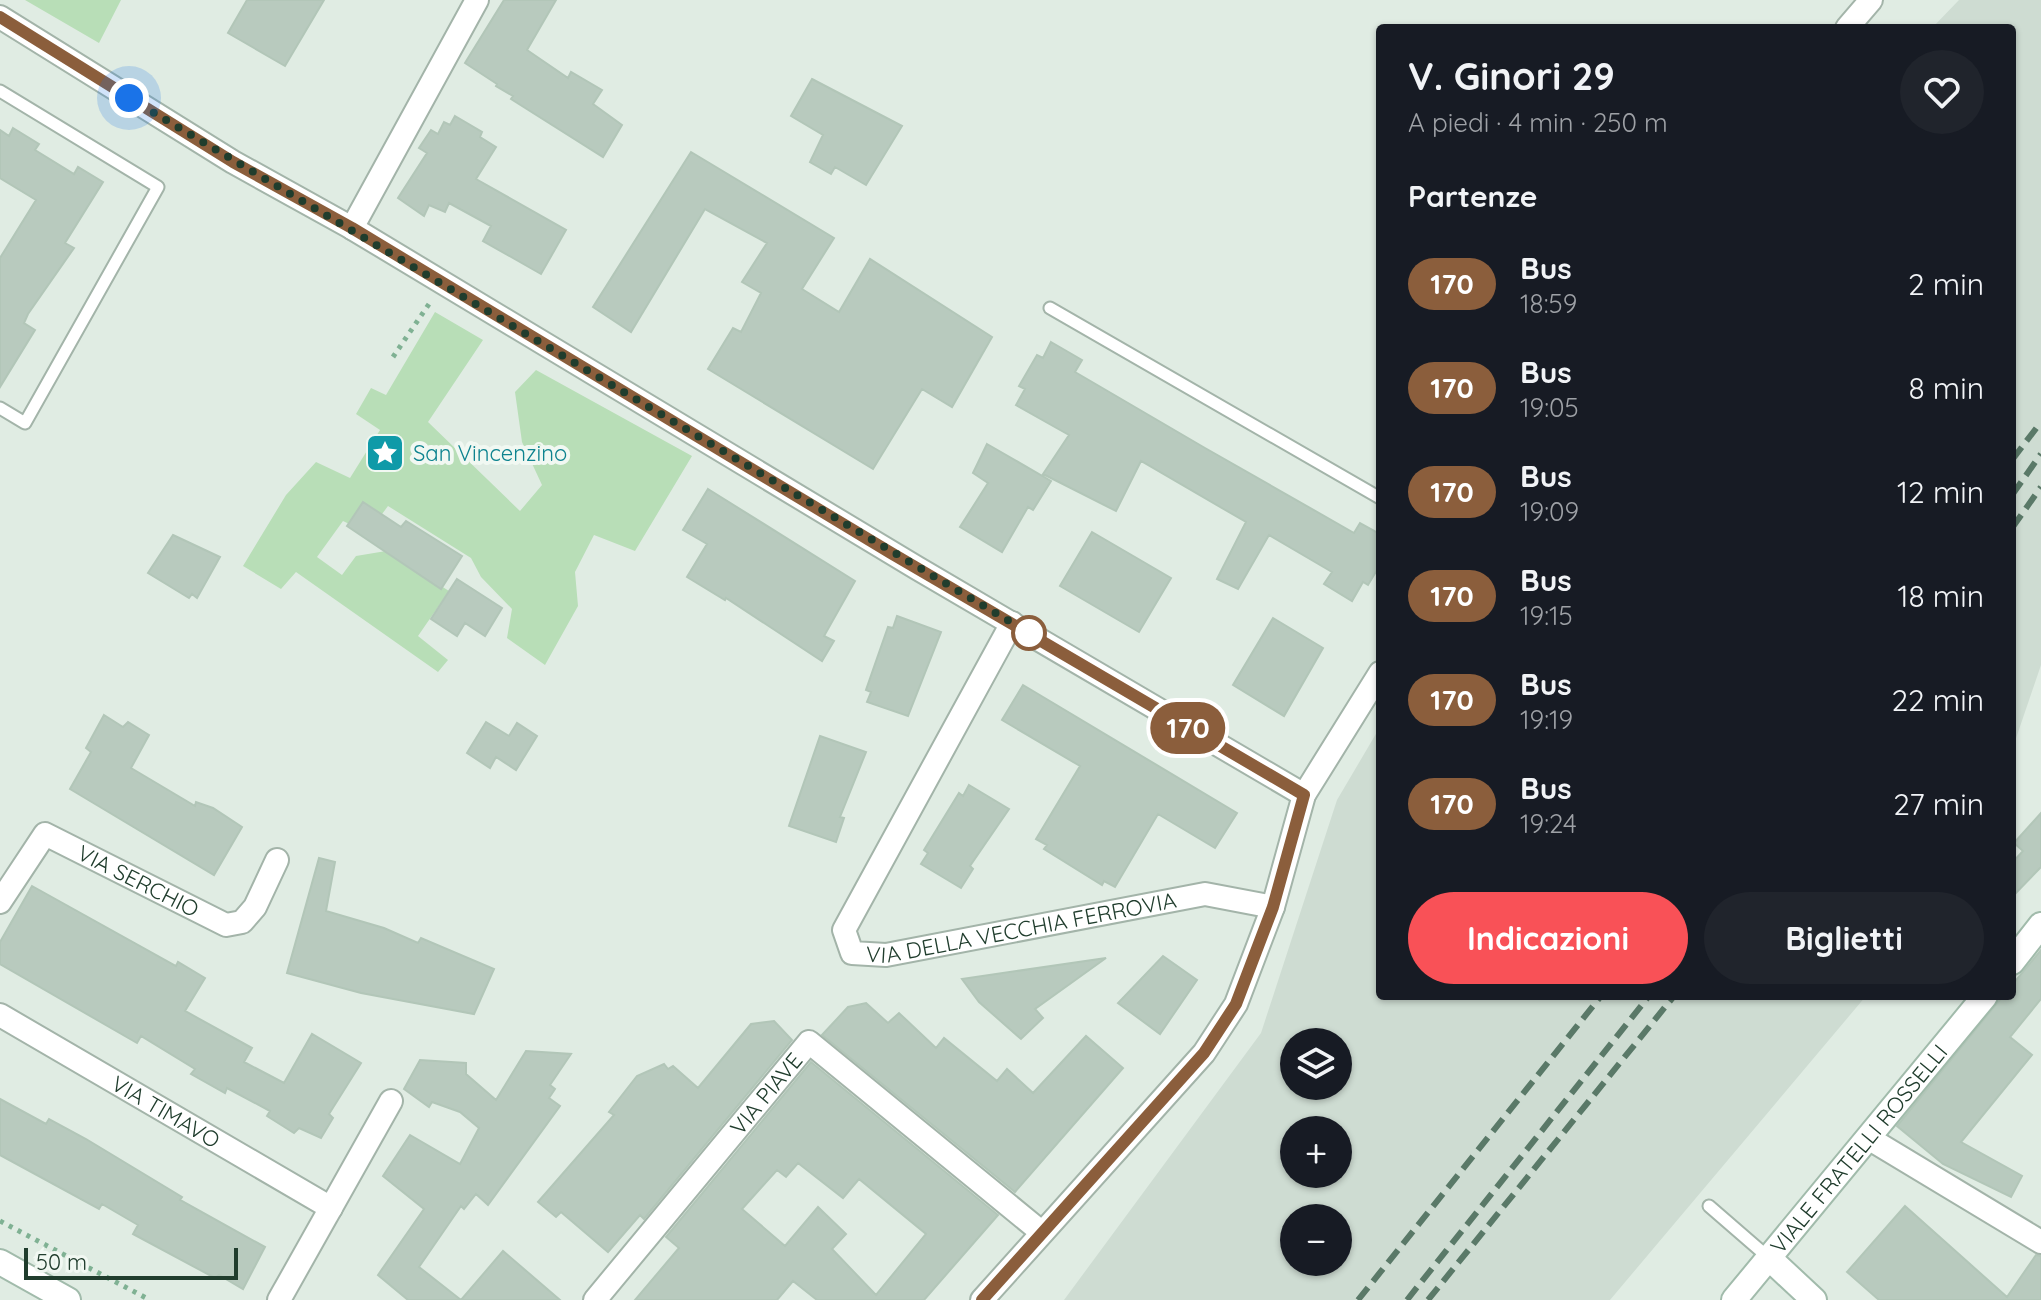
<!DOCTYPE html>
<html lang="it">
<meta charset="utf-8">
<style>
body{margin:0;font-family:Quicksand,sans-serif;background:#20242c;color:#f1f3f6;height:100vh;display:flex;flex-direction:column;font-size:30px;white-space:nowrap}
*{box-sizing:border-box;margin:0}
p{font-size:26px;color:#9ea1a6}
.icon{flex:none;width:44px;height:44px;fill:none;stroke:currentColor;stroke-width:2;stroke-linecap:round;stroke-linejoin:round}
.map{position:relative;flex:1;overflow:hidden}
.side{position:absolute;left:1376px;top:24px;width:640px;height:976px;display:flex;flex-direction:column;background:#171b24;border-radius:8px;box-shadow:0 2px 6px #0004}
.side>*{flex:none}
.badge{padding:0 16px;border-radius:26px;font-size:28px;line-height:52px}
.fabs{position:absolute;left:1280px;top:1028px;display:grid;gap:16px}
.fabs a{display:grid;place-items:center;width:72px;height:72px;border-radius:50%;background:#171b24;box-shadow:0 2px 6px #0004;font-size:40px}
.scale{position:absolute;left:24px;bottom:20px;width:214px;box-sizing:border-box;padding-left:8px;border:4px solid #203d2d;border-top:0;font-size:22px;line-height:28px;white-space:nowrap;color:#203d2d;-webkit-text-stroke:6px #f1f8f2;paint-order:stroke}
.you{position:absolute;width:40px;height:40px;margin:-20px;border:6px solid #fff;border-radius:50%;background:#1a73e8;box-shadow:0 0 0 12px #1a73e833}
.map>.badge{position:absolute;translate:-50% -50%;box-shadow:0 0 0 4px #fff}
h2{padding:0 32px;font-size:30px;line-height:72px}
.round{display:grid;place-items:center;flex:none;width:84px;height:84px;border-radius:42px;background:#20242c}
.head{display:flex;align-items:center;justify-content:space-between;height:136px;padding:0 32px}
h1{font-size:38px;font-weight:700;line-height:60px}
.button{display:flex;gap:16px;margin-top:auto;padding:16px 32px}
.button a{flex:1;height:92px;border-radius:48px;background:#f95157;color:#fff;font-size:32px;font-weight:700;line-height:92px;text-align:center}
.button a+a{background:#20242c;color:#f1f3f6}
ul{padding:0;list-style:none}
li{display:flex;align-items:center;gap:24px;height:104px;padding:0 32px}
li div{flex:1}
li b{display:block;font-size:30px}
li em{font-style:normal}
li .badge{min-width:88px;font-weight:700;text-align:center}
.map>svg:first-child{display:block}
.built{fill:#cedcd2;fill-rule:evenodd}
.green{fill:#b8deb7}
.building{fill:#b8cabe;stroke:#b2c6b8;stroke-width:2;fill-rule:evenodd}
.lines{fill:none;stroke-linecap:round;stroke-linejoin:round}
.lane-casing{stroke:#a3b4a9;stroke-width:15}
.street-casing{stroke:#a3b4a9;stroke-width:26}
.secondary-casing{stroke:#a1bbab;stroke-width:28}
.path{stroke:#7fb193;stroke-width:5;stroke-dasharray:4 6;stroke-linecap:butt}
.lane{stroke:#fff;stroke-width:11}
.street{stroke:#fff;stroke-width:22}
.secondary{stroke:#fff;stroke-width:24}
.rail{stroke:#5a7968;stroke-width:6;stroke-dasharray:16 8;stroke-linecap:butt}
.line-casing{stroke:#fff;stroke-width:18}
.line{stroke:#8b5e3c;stroke-width:12}
.walk{stroke:#203d2d;stroke-width:8;stroke-dasharray:0 14.4}
.stop-dot{fill:#fff;stroke:#8b5e3c;stroke-width:4}
.labels{text-anchor:middle;stroke-width:8;stroke-linejoin:round;paint-order:stroke}
.culture-label{font-size:22px;fill:#0d838f;stroke:#f1f8f2;text-anchor:start}
.street-label{font-size:22px;fill:#203d2d;stroke:#f1f8f2}
</style>
<div class="map">
<svg width="2041" height="1300" viewBox="0 0 2041 1300">
<rect width="100%" height="100%" fill="#e0ece3"/>
<path class="built" d="M1959,0h82v665l-29,85v-722h-80z
M1380,727v269h486l-256,304h-546l197,-267 76,-233zM1294,1042h44v44h-44zM1294,1130h44v44h-44zM1294,1218h44v44h-44z"/>
<path class="green" d="M25,0h96l-22,43z
M435,312l48,28 -55,82 92,89 22,-26 -20,-43 -7,-50 21,-22 156,86 -57,95 -41,-16 -19,37 3,34 -33,59 -38,-27 5,-29 -31,-32 -10,-19 -83,-52 -20,27 -25,-12 -26,36 25,18 14,-19 30,-5 63,40 -31,45 30,24 -10,12 -142,-100 -15,17 -38,-23 43,-71 30,-33 34,16 30,-48 -24,-16 15,-26 15,7z"/>
<path class="building" d="M247,0h77l-39,66 -57,-33z
M504,0h52l-29,50 41,28 3,-6 31,18 -9,14 29,21 -19,32 -92,-58 2,-3 -17,-10 1,-2 -32,-21z
M812,79l90,47 -36,59 -31,-18 -4,7 -21,-12 13,-27 -32,-19z
M455,116l27,16 -2,5 16,10 -20,32 90,51 -25,44 -58,-33 8,-15 -42,-23 -4,9 -16,-7 -5,11 -26,-18 29,-45 -8,-5 12,-18 7,4 6,-12 6,3z
M13,128l26,16 -4,6 39,24 4,-7 25,15 -38,61 9,5 -46,66 -4,9 11,7 -35,57v-129l36,-58 -36,-22v-48l9,6z
M691,152l143,86 -32,51 37,23 31,-53 122,78 -40,70 -30,-18 -49,80 -165,-100 25,-41 8,4 20,-39 -19,-11 25,-39 -62,-34 -74,123 -38,-25z
M1051,342l31,18 -7,12 130,76 149,85 6,-10 20,11v31l-12,20 -5,-3 -11,19 -28,-17 8,-12 -63,-37 -31,54 -21,-10 29,-57 -105,-61 -25,50 -73,-37 26,-39 -53,-30 9,-16 -6,-3 18,-31 6,3z
M987,444l64,37 -18,29 -5,-3 -26,45 -42,-25 28,-44 -15,-10z
M708,489l147,92 -31,55 10,5 -12,20 -96,-63 -1,2 -38,-23 20,-33 -24,-14z
M363,502l38,25 5,-6 56,35 -21,33 -94,-63z
M1092,532l79,46 -32,54 -79,-46z
M173,535l47,22 -23,41 -5,-4 -3,4 -41,-25z
M457,579l45,29 -17,28 -20,-13 -8,13 -26,-17z
M897,616l44,16 -33,84 -41,-14 4,-10 -5,-2 22,-63 5,1z
M1273,618l50,30 -39,68 -51,-31z
M1023,685l214,128 -22,35 -57,-34 -43,73 -11,-6 -2,4 -58,-36 3,-4 -11,-6 44,-73 -78,-46z
M104,715l19,12 5,-5 21,13 -18,33 64,38 1,-4 17,6 29,19 -28,48 -144,-86 21,-37 -5,-4z
M486,722l23,14 8,-13 20,13 -21,34 -20,-13 -6,11 -23,-15z
M820,736l46,16 -26,65 4,1 -8,24 -47,-16z
M969,785l40,24 -39,57 3,3 -12,19 -40,-24 7,-11 -4,-3 35,-57 4,3z
M2041,813v54l-29,30v-34l11,-12 -9,-8z
M319,858l16,4 -9,49 58,17 34,15 3,-5 73,31 -20,45 -113,-21 -74,-20z
M32,886l144,80 2,-4 27,16 -20,33 67,37 -8,14 40,21 28,-49 49,29 -32,51 4,4 -12,20 -22,-10 -5,5 -27,-17 3,-5 -43,-23 -2,5 -34,-19 4,-5 -54,-33 -4,7 -137,-79v-22z
M2041,950v49l-31,38 22,18 -71,87 61,34 -11,21 -68,-33 -46,-38 106,-130h9v-11z
M1163,956l34,24 -37,54 -42,-31z
M1106,958l-71,51 8,9 -22,21 -42,-37 -17,-23z
M866,1003l22,20 11,-10 37,35 8,-10 53,43 10,-12 26,24 53,-57 37,32 -108,124 -193,-157 26,-28z
M774,1021l18,19 -148,179 -4,-4 -32,37 -47,-40 -5,5 -18,-15 76,-87 -5,-3 28,-36 27,-12 4,5 5,-3 25,22 53,-64z
M526,1051l45,3 -21,31 5,4 -6,9 11,8 -72,99 -12,-11 -12,15 -3,-3 -42,61 42,33 42,-49 57,49h-152l-30,-25 46,-66 -41,-33 27,-41 50,29 19,-36 -19,-16 -28,-10 -3,5 -25,-18 16,-29 46,3v11l30,26z
M811,1062l187,153 -74,85h-107l-24,-19 -16,19h-142l44,-52 -13,-11zM798,1163l45,35 16,-19 67,55 -50,61 -44,-46 14,-15 -28,-27 -33,39 -43,-37 35,-39 9,7z
M0,1099l46,25 3,-5 37,20 96,58 -2,3 85,47 -22,42 -24,-14 -4,3 -82,-44 5,-9 -36,-21 -3,5 -99,-54z
M1905,1206l102,91 29,-42 5,1v44h-162l-32,-28z"/>
<g class="lines">
<defs>
<path id="lane" d="M0,91l158,96 -133,236 -25,-15
M1050,308l330,190
M1709,1206l60,52"/>
<g id="street">
<path d="M0,17l233,145 119,66 565,340 387,227"/>
<path d="M1847,28l24,-28"/>
<path d="M352,228l125,-228"/>
<path id="s1" d="M1012,623l-168,307 8,23 34,2 319,-61 68,13"/>
<path id="s2" d="M0,902l45,-68 181,91 16,-3 13,-15 22,-47"/>
<path id="s3" d="M0,1015l331,193"/>
<path d="M1870,1139l171,103"/>
<path d="M279,1300l112,-199"/>
<path id="s4" d="M595,1300l214,-258 231,189"/>
<path d="M982,1300l222,-247 32,-49 37,-97 31,-112 76,-122"/>
</g>
<g id="secondary">
<path d="M2012,962l29,-37"/>
<path d="M1769,1258l45,42"/>
<path d="M0,1262l68,38"/>
<path id="s5" d="M1734,1300l251,-304"/>
</g>
</defs>
<use href="#lane" class="lane-casing"/>
<use href="#street" class="street-casing"/>
<use href="#secondary" class="secondary-casing"/>
<path class="path" d="M393,357l38,-56
M0,1221l150,79"/>
<use href="#lane" class="lane"/>
<use href="#street" class="street"/>
<use href="#secondary" class="secondary"/>
<path class="rail" d="M2012,460l29,-38
M2012,495l29,-41
M2012,528l29,-41
M1358,1300l243,-304
M1407,1300l242,-304
M1428,1300l246,-304"/>
</g>
<g class="lines">
<defs>
<path id="line" d="M0,17l233,145 119,66 539,325 413,242 -31,112 -37,97 -32,49 -222,247"/>
</defs>
<use href="#line" class="line-casing"/>
<use href="#line" class="line"/>
<path class="walk" d="M129,98l907,539 -7,-4"/>
</g>
<defs>
<symbol id="sight-square" viewBox="-11 -11 22 22"><rect x="-9" y="-9" width="18" height="18" rx="4" fill="#0f9aa8" stroke="#f1f8f2"/><path d="M0-6L1.8-2.2L6-1.7L2.9 1.2L3.7 5.4L0 3.3L-3.7 5.4L-2.9 1.2L-6-1.7L-1.8-2.2Z" fill="#fff"/></symbol>
</defs>
<g fill-rule="evenodd">
<use href="#sight-square" x="363" y="431" width="44" height="44"/>
</g>
<circle class="stop-dot" cx="1029" cy="633" r="16"/>
<g class="labels">
<g class="culture-label">
<text x="413" y="461">San Vincenzino</text>
</g>
<g class="street-label">
<text dy="8" stroke="none"><textPath href="#s2" startOffset="186">VIA SERCHIO</textPath></text>
<text dy="8" stroke="none"><textPath href="#s1" startOffset="546">VIA DELLA VECCHIA FERROVIA</textPath></text>
<text dy="8" stroke="none"><textPath href="#s4" startOffset="268">VIA PIAVE</textPath></text>
<text dy="8" stroke="none"><textPath href="#s3" startOffset="192">VIA TIMAVO</textPath></text>
<text dy="8" stroke="none"><textPath href="#s5" startOffset="196">VIALE FRATELLI ROSSELLI</textPath></text>
</g>
</g>
</svg>
<div class="fabs">
<a><svg class="icon" aria-label="layers" viewBox="0 0 24 24"><path d="M12 4l9 5-9 5-9-5zM3 14l9 5 9-5"/></svg></a>
<a>+</a>
<a>−</a>
</div>
<div class="scale">50 m</div>
<div class="you" style="left:129px;top:98px"></div>
<b class="badge" style="left:1188px;top:728px;background:#8b5e3c;color:#fff">170</b>
<section class="side">
<div class="head"><div><h1>V. Ginori 29</h1><p>A piedi · 4 min · 250 m</p></div><a class="round"><svg class="icon" aria-label="heart" viewBox="0 0 24 24"><path d="M12 20l-8-8c-3-5 5-10 8-4 3-6 11-1 8 4z"/></svg></a></div>
<h2>Partenze</h2>
<ul>
<li><span class="badge" style="background:#8b5e3c;color:#fff">170</span><div><b>Bus</b><p>18:59</p></div><em>2 min</em></li>
<li><span class="badge" style="background:#8b5e3c;color:#fff">170</span><div><b>Bus</b><p>19:05</p></div><em>8 min</em></li>
<li><span class="badge" style="background:#8b5e3c;color:#fff">170</span><div><b>Bus</b><p>19:09</p></div><em>12 min</em></li>
<li><span class="badge" style="background:#8b5e3c;color:#fff">170</span><div><b>Bus</b><p>19:15</p></div><em>18 min</em></li>
<li><span class="badge" style="background:#8b5e3c;color:#fff">170</span><div><b>Bus</b><p>19:19</p></div><em>22 min</em></li>
<li><span class="badge" style="background:#8b5e3c;color:#fff">170</span><div><b>Bus</b><p>19:24</p></div><em>27 min</em></li>
</ul>
<div class="button"><a>Indicazioni</a><a>Biglietti</a></div>
</section>
</div>
